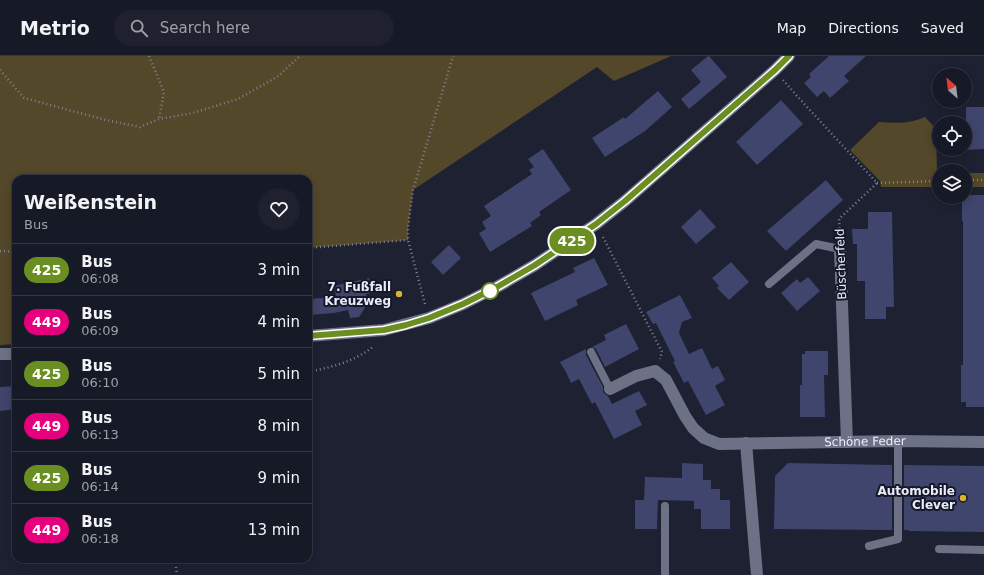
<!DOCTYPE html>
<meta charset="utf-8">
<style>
body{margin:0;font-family:"DejaVu Sans",sans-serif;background:#1f222e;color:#f1f3f6;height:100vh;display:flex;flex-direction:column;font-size:15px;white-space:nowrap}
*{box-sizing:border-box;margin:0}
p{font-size:13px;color:#9ea0a7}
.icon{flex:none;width:22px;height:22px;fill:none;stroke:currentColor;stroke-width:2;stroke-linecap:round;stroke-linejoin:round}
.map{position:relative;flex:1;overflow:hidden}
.drawer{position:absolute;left:12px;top:119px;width:300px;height:388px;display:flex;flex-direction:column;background:#161926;border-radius:12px;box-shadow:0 2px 10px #0003,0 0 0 1px #353843}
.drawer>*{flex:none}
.badge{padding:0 8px;border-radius:13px;font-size:14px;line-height:26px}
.needle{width:26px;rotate:332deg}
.fabs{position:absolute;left:932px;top:12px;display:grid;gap:8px}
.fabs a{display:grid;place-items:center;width:40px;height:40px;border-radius:50%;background:#161926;box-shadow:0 2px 10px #0003,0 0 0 1px #353843;font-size:20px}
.map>.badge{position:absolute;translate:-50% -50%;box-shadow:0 0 0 2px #fff}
.round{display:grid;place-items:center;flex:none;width:42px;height:42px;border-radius:21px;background:#1f222e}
.headline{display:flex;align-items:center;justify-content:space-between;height:68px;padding:0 12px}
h1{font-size:19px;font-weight:700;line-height:30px}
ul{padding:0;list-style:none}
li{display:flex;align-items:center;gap:12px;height:52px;padding:0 12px;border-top:1px solid #353843}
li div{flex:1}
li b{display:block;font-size:15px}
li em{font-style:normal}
li .badge{min-width:44px;font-weight:700;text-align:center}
header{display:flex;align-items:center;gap:24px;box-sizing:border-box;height:56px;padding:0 20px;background:#161926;border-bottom:1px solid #353843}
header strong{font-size:19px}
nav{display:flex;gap:22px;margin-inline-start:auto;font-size:14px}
.search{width:280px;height:36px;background:#1f222e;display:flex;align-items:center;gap:10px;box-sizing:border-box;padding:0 14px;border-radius:22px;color:#9ea0a7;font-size:15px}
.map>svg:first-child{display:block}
.green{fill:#54482a}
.building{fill:#3f456c}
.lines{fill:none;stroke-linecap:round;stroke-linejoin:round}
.path{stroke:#808391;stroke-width:2.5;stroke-dasharray:1 3;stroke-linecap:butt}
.service{stroke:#6d7186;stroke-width:8}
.minor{stroke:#6d7186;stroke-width:12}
.line-casing{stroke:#fff;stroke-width:9}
.line{stroke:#6b8e23;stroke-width:6}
.stop-dot{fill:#fff;stroke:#6b8e23;stroke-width:2}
.poi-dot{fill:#dcb233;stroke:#151828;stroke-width:1.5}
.labels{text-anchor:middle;stroke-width:4;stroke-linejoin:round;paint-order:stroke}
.street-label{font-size:12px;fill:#eaedf9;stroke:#151828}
.poi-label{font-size:12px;font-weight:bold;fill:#eaedf9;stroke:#151828;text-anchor:end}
</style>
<header>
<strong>Metrio</strong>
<div class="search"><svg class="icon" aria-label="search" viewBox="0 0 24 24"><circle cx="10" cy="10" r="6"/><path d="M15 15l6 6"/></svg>Search here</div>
<nav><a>Map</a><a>Directions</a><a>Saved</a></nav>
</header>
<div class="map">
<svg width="984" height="519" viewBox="0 0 984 519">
<rect width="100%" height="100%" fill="#1e2132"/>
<path class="green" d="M0,0h671l-57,25 -17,-14 -184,123 -5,38v12l-100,8v-69h-292v165l-16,1z
M925,61l11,12 1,44h2v14h-58l-1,-6 -30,-31 29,-28c16,1 31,2 46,-5z
M965,117h19v14h-19z"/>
<path class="building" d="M708,0h1l18,21 -38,32 -8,-10 20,-17 -10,-12z
M829,0h37l-22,20 5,5 -19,17 -6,-7 -7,6 -13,-14 7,-6 -2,-3z
M658,35l14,16 -27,24 -40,26 -13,-19 32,-21 1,2z
M781,44l22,24 -46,41 -21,-23z
M966,51h18v42l-18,1z
M543,93l28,41 -32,22 2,3 -11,8 2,3 -42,26 -11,-19 7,-4 -4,-7 9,-6 -7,-10 48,-32 -3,-4 5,-3 -6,-8z
M826,124l17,20 -57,51 -19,-20z
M965,139h19v212h-18v-5h-5v-37h2v-144h-1v-24h3z
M700,153l16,18 -20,17 -15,-17z
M868,156h24l2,95h-8v12h-21v-38h-8v-37h-4l-1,-15h16z
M449,189l12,13 -18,17 -12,-13z
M594,202l14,27 -32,15 2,5 -33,16 -14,-28 44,-21 -2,-4z
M731,206l18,20 -20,18 -12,-12 2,-2 -7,-8z
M808,221l12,14 -23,20 -16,-18 16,-14 3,4z
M369,222l3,15 -6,1 2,9 -9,14 -9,1 -2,-8 -14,3 -26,2v-16l28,-2 -2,-11z
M680,239l12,23 -10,4 -3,11 10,21 13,-6 10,21 6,-3 7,14 -10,6 10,19 -19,10 -18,-34 -4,2 -11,-21 2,-1 -19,-38 -3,1 -7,-12z
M626,268l13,25 -34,18 -9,-18 -4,-2 14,-7 -2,-5z
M586,293v6l17,32v5l3,3 2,1 4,8 27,-13 8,14 -12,6 7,14 -28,14 -19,-37 -3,2 -13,-25 -8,4 -5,-11 -6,-10z
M805,295h23v24h-4l1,42h-25v-32h2v-31h3z
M16,330v23l-16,2v-24z
M682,407l21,1v16h8v9h9v11h10v29h-29v-20h-7v-8l-36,-1 -1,29h-22v-29h9l1,-23 37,1z
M788,407l104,2v65l-118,-1 1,-53z
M904,409l80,1v66l-75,-1v-1h-5z"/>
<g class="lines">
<path class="path" d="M149,0l15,36 -5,27
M0,14l24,28 82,22 34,7 19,-8 34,-6 45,-14 39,-22 23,-21
M783,24l14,16 80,87 -38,36 1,17
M965,124h19
M877,127l62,-2
M603,181l59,115 -2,7
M308,192l100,-8
M0,195l16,1
M425,248l-17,-64v-12l5,-38 40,-134
M308,316c24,-5 46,-10 66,-26
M175,503l2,16"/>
<path class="service" d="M769,228l47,-40 24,5
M591,296l19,37
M665,450v69
M869,490l29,-7v-98
M939,493l45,1"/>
<g class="minor">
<path d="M840,193l7,193"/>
<path d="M308,280l76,-6 45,-12 34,-14 34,-17 38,-22 61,-41 29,-23 150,-131 14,-14"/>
<path d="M0,298h16"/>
<path id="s1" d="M610,333l26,-13 19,-5 11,9 19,36 8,12 11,10 15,6 179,-3 86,1"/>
<path d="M746,387l11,132"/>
</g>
</g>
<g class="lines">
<defs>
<path id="line" d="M308,280l76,-6 22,-5 23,-7 34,-14 34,-17 38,-22 61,-41 29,-23 150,-131 14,-14"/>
</defs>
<use href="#line" class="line-casing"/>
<use href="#line" class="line"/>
</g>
<circle class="stop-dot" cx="490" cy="235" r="8"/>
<g class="poi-dot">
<circle cx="399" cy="238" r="4"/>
<circle cx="963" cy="442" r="4"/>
</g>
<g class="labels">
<g class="street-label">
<text transform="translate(841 208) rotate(-92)" y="4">Büscherfeld</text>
<text dy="4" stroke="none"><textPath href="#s1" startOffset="295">Schöne Feder</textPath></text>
</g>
<g class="poi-label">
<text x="391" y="235">7. Fußfall<tspan x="391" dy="14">Kreuzweg</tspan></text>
<text x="955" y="439">Automobile<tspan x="955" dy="14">Clever</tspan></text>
</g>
</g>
</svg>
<div class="fabs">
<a><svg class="needle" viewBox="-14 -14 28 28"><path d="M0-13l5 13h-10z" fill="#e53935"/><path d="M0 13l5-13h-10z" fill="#9ea0a7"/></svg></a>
<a><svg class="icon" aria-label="locate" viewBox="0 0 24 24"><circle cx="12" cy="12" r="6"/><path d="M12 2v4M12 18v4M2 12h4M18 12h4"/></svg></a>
<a><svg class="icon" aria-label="layers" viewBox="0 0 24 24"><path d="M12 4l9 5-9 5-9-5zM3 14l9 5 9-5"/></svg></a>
</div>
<b class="badge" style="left:572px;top:185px;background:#6b8e23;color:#fff">425</b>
<section class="drawer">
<div class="headline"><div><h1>Weißenstein</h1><p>Bus</p></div><a class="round"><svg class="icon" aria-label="heart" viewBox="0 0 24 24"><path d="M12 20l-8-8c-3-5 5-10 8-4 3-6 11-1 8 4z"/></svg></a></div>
<ul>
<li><span class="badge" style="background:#6b8e23;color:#fff">425</span><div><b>Bus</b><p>06:08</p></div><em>3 min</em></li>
<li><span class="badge" style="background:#e6007e;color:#fff">449</span><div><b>Bus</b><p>06:09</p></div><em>4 min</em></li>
<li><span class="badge" style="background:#6b8e23;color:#fff">425</span><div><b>Bus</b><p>06:10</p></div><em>5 min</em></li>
<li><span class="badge" style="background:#e6007e;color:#fff">449</span><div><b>Bus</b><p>06:13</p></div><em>8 min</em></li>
<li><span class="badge" style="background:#6b8e23;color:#fff">425</span><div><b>Bus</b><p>06:14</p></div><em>9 min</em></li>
<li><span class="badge" style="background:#e6007e;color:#fff">449</span><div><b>Bus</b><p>06:18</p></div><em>13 min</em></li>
</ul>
</section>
</div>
